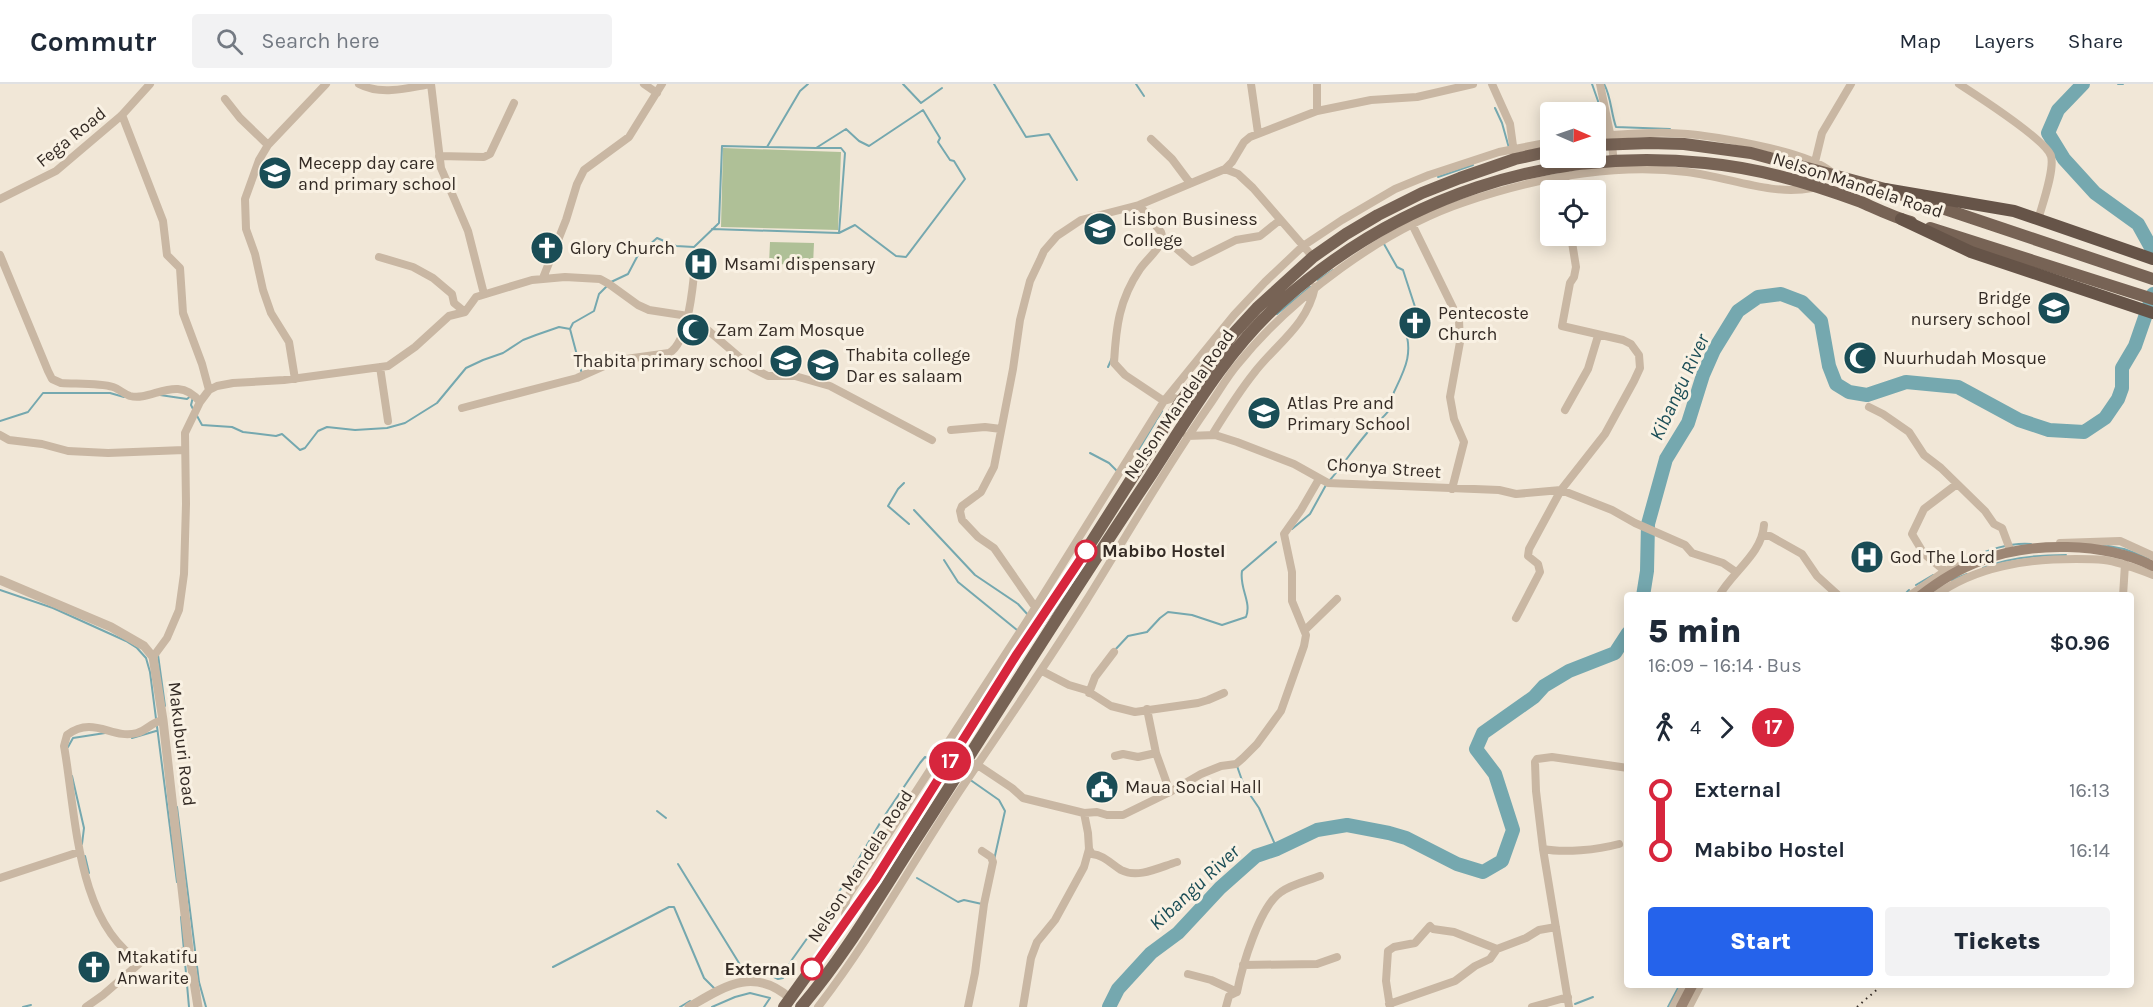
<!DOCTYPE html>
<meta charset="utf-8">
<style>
body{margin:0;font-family:Karla,sans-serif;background:#f2f2f3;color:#1f2937;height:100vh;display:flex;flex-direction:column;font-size:22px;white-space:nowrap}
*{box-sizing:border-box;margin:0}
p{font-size:20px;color:#747a83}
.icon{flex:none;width:33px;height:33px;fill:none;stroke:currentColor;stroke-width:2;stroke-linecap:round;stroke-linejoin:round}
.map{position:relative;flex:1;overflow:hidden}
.drawer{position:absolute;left:1624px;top:508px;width:510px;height:396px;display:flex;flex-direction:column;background:#fff;border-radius:6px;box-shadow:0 3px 15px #0003}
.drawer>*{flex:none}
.badge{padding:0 12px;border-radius:20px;font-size:21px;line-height:39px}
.needle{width:39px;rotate:92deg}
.controls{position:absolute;left:1540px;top:18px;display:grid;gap:12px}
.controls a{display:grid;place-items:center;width:66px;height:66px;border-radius:6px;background:#fff;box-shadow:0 3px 15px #0003;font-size:30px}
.map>.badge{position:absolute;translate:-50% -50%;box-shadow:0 0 0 3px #fff}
.legs{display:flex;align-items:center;gap:9px;height:66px;padding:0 24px;font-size:20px}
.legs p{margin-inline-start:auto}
.overview{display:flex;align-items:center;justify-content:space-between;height:102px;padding:0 24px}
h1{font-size:33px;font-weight:800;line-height:45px}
.cta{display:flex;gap:12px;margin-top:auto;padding:12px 24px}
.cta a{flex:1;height:69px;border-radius:6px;background:#2563eb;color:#fff;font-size:24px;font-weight:800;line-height:69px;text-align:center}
.cta a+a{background:#f2f2f3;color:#1f2937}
ul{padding:0 24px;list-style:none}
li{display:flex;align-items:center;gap:21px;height:60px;font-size:22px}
li i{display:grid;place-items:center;width:9px;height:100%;margin:0 8px;background:currentColor}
li i::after{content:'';width:15px;height:15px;margin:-8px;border:4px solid;border-radius:50%;background:#fff}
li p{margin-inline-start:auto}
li:first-child i{background:linear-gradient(#0000 50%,currentColor 0)}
li:last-child i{background:linear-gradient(currentColor 50%,#0000 0)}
header{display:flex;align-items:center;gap:36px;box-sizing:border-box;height:84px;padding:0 30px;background:#fff;border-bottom:2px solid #e0e1e3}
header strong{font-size:28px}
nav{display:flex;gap:33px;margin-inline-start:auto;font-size:21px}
.search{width:420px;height:54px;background:#f2f2f3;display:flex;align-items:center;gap:15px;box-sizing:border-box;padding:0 21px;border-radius:6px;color:#747a83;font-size:22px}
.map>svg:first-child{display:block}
.pitch{fill:#afc097}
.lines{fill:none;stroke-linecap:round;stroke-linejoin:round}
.stream{stroke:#75a8af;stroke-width:2}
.river{stroke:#75a8af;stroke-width:14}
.minor{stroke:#c9b7a3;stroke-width:8}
.tertiary{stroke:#c9b7a3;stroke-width:9}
.secondary{stroke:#9d8674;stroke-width:10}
.primary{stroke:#776355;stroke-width:12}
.trunk{stroke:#665448;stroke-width:12}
.rail{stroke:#342b25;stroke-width:2;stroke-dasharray:1.5 4.5;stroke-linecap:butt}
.line-1-casing{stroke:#fff;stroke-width:14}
.line-1{stroke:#d7263d;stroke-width:9}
.stop-1-dot{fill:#fff;stroke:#d7263d;stroke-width:3}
.labels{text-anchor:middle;stroke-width:6;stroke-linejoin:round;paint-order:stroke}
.street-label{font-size:18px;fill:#342b25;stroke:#f9f1e3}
.poi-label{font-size:18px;fill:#342b25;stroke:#f9f1e3;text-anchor:start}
.stop-label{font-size:18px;font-weight:bold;fill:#342b25;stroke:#f9f1e3;text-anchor:start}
.water-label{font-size:20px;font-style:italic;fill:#1a4d56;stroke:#f9f1e3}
</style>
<header>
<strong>Commutr</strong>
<div class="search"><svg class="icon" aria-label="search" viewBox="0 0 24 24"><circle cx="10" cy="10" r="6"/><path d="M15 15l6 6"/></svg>Search here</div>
<nav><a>Map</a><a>Layers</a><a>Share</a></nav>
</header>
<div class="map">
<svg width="2153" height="923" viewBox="0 0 2153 923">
<rect width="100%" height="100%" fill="#f1e7d7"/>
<path class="pitch" d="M723,64l118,4 -3,78 -117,-3z
M770,158l44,1 -1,22 -44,-1z"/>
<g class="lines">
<path class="stream" d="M903,0l18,19 21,-15
M994,0l32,53 23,-3 28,46
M1136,0l8,12
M1592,0l6,17 3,33
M1604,0c7,12 7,29 12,43l54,2
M2118,0h5
M1495,24l7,15 7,25
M816,64h25l4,5 -6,80
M1438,93l35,-12
M712,145l127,4 16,-8 41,31 10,1 59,-78 -11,-18 -4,-1 -12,-18 2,-4 -17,-28 -54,36 -10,-5 -13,-12 -30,19 -49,-1
M1318,196l15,-10
M611,198l17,-8 10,-19 19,-17 19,8 18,1 25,-24 3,-77 45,1 33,-56 8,-7
M1277,230l33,-27
M570,245l3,-6 21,-12 5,-17 8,-8
M1108,283l4,-9
M160,311l27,4 5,-4
M193,313l-2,8 2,4
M196,330l6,11 30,2 11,5 33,4 6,-2 18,16 5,-2 13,-17 9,-4 28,3 32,-2 18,-5 32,-20 29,-35 17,-8 20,-7 20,-13 13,-5 23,-8 11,2 12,45
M0,337l28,-9 15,-19h67l14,4
M1139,365l23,-38
M1090,369l19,10 8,8
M1330,396c13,-15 24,-32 37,-47 6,-8 17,-15 22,-23 3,-6 3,-12 5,-18 11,-23 20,-39 10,-66l4,-8 9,-5 -14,-43 -6,-3 -13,-23
M904,399l-6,6 -10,17 21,18
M914,426l61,65 43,29 11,12
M1292,445l18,-15 16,-29
M2103,461l21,4 25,9
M944,476l14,22 59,48
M1961,477c23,-9 46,-19 70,-17
M1983,484c26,-11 55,-13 83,-13
M1952,496l15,-6
M1916,501l17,-10
M0,506l53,18 73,33 11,7 9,10 4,14 27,210
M1903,512l6,-6
M1114,567l14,-15 19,-4 13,-14 8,-6 24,3 30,10 24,-8c6,-15 -7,-29 -4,-46l34,-29
M158,571l7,51
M131,652l1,2 24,-7
M68,663l5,-9 32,-5
M1237,682l7,20 15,22 18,41
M72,692l12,52 -2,16
M969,695l30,21 6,11 -11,49
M177,723l22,175 7,25
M657,727l9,7
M85,772l4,17
M678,780l69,112 21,-2 10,5 5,-1 8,-17 42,-59 50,-84 37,-55 5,-6 9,4
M917,794l41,24 6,-2 18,4
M181,833l8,90
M553,883l116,-60h5l30,71 10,10
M1575,920l18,-7
M23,923l8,-2
M680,923l10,-6
M712,923l23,-10 15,-4 20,5 -6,9
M1668,923l11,-21"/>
<path class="river" d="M2083,0l-25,26 -10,23 16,26 31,34 43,31 15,27
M1643,512l4,-25 1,-47 18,-65 22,-36 15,-48 11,-25 24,-39 20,-14 23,-3 21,8 19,19 8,45 7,18 13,8 18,3 39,-13 52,5 61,33 30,10 35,2 21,-14 13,-19 4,-11v-20l13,-22 18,-52
M1109,923l9,-18 33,-36 27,-20 42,-45 36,-32 21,-7 40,-19 30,-5 42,8 17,5 51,26 26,8 19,-11 11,-31 -18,-56 -19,-25 7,-16 51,-36 10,-11 25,-15 46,-18 13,-20"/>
<path class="minor" d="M359,0c23,12 48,4 72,0
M431,0l10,84 27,63 16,63
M644,0l13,9
M1251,0l7,49
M1317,0v27
M1492,0l18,40 4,29
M1600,0l12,59 2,22
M1959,0c17,11 87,56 92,72 4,14 -9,49 -13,64
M225,15l15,19 28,27
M122,31l41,106 4,34 13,13 3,45 19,51 7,26
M1596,52c24,-1 50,-4 74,-3 34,1 137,17 161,39
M1151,55l21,20 18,24
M439,72l45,1 6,-3 24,-51
M1814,82l8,-33 29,-49
M1225,85l13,5 15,14 60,69
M1565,87l1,19
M0,115l56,-28 66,-56 28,-31
M1139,121l22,27 2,7c-5,12 -16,20 -23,30 -21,31 -24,58 -26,94l11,12 39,26 10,-3 7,3
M1410,136l49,100 1,22 -10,55 4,22 10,23 -12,47
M1163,153l29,25 44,-22 24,-4 20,-16
M0,171l48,116 4,8 9,4c15,1 39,0 52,4 6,2 11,7 17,9 22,6 47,-23 70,6
M379,173l34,10 20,11 19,16 2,9 11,9
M543,194l23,-58 11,-36 7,-14 45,-33 33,-53
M380,283l8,54
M295,295l-6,-37 -18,-29 -8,-23 -8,-36 -9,-25 -1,-30 14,-39 9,-15 58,-61
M1869,323l14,7 26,18 15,23 17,13 44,43 9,13 8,4 9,24
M462,324l115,-30 27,-12 22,-7 43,-6c21,-11 25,-78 27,-100
M1565,326l23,-41 10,-33
M951,346l34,-3 16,2
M0,351l9,5 33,4 26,7 40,2 76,-3
M1212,351c13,-21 26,-42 42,-62 22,-29 53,-47 61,-86
M1187,352l28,-1 22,7 57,22 34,19 171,7 17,4 45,-4 51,20 23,13 50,22 7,8 31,10 13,9
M1763,452h7l32,18 15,22 22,20
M2060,459l60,-2 33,15
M1945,487l-21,-17 -12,-20 12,-25 33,-25
M1719,512c13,-24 43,-42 45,-71
M1909,512l36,-25 14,-5
M1935,512c41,-30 92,-37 141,-37 9,0 19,0 28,1 17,2 33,9 49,15
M2123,512l2,-32
M1035,523l-41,-59 -16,-11 -16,-17 -2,-9 2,-5 19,-14 13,-25 19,-98 7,-49 10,-39 10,-21 4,-9 13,-15 24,-16 58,-15 86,-36 7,-7 12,-20 6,-5 67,-26 54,-11 46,-3 56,-13
M1516,534l24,-46 -2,-8 -10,-8 1,-7 32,-59 44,-56 29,-53 6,-13 -1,-13 -8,-11 -8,-4 -61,-14 8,-43 4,-6 2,-10 -5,-31
M1305,546l32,-31
M153,573l14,-19 12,-28 5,-36 2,-70 -1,-71 15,-31 9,-12 8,-4 16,-3 51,-3 104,-14 27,-19 34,-31 16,-4 11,-15 56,-17 33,-3 35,2 9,5 29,21 11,5 39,6 15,10 49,42 16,8h27l35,10 102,54
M1042,587l27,14 17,5 25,16 24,6 63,-9 10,-3 16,-7
M1089,609l6,-16 19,-25
M1147,625l9,44 14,39
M1115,672l8,-2 15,3 18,-4
M976,680l36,24 11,10 61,15 13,-1 10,3h16l47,-23 31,-18 20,-8 15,-2 7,-6 14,-14 24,-33 23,-65 2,-11 -14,-34v-29l-8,-38 17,-24 18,-31
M1089,765l3,5c12,1 19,10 29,16 17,9 39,-3 56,-8
M1543,765c21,4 54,1 76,-5
M0,794l79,-26
M845,834l1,-17 4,-8 177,-272 137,-220 70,-86 31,-33 38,-36 39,-26 53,-31 34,-14 70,-23 52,-10
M141,878c-65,-38 -65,-150 -77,-216l3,-11c27,-20 45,5 70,-2 10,-3 15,-11 26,-13
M1243,881l74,-1 20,-7
M1188,890l23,6 26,12
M1389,920l66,-23 20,-15 15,-7 7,-10
M86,923l17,-12 38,-33 48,-12
M818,923c55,-71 97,-150 147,-224 41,-60 82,-120 121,-182 40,-64 77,-129 120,-191 11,-15 20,-32 32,-46 54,-67 146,-135 227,-162 71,-24 148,-39 222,-30 42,5 84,24 125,16
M968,923l7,-34 9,-69 9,-42 -2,-5 -9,-6
M1023,923l8,-49 6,-16 18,-22 29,-53 5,-18 -1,-16 -4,-20
M1226,923l3,-11 8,-4c5,-25 22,-85 44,-100 11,-8 26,-11 39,-16
M1390,923l-4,-26 2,-30 6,-4 21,-4 15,-17 3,3 21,3 43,17 29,-11 13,-8 17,-3
M1532,923l36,-10
M1569,923l-26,-158 -7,-58 -1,-29 2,-3 15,-2 76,11
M1673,923l11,-21
M1689,923l11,-21"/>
<path class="tertiary" d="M0,496l111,47 33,19 9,11 10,63 26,230 9,57
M689,923c36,-21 65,-41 102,-8"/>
<path class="secondary" d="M1920,512c18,-14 38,-27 60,-35 51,-20 124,-19 173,5
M1681,923l11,-21"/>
<path class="primary" d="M1596,61l54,-2 34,1 67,9 134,36 268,90
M1930,144l223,71
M784,923l91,-127 142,-226 33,-47 131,-206 53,-68 23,-25 56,-51 33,-23 32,-19 44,-22 38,-15 55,-19 36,-8
M801,923c43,-50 77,-109 113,-165 78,-120 153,-242 233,-361 40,-61 78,-129 133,-178 119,-106 266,-156 425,-140 53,5 106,20 156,39 16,7 32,15 50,20"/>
<path class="trunk" d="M1885,105l129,22 139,48
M1901,135l70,33 182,61"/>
<path class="rail" d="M1857,923l24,-21"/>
</g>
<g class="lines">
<defs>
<path id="line-1" d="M812,885l63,-89 142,-226 69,-103"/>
</defs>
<use href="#line-1" class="line-1-casing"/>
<use href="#line-1" class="line-1"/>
</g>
<defs>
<symbol id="school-disc" viewBox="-11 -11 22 22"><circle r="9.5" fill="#1a4d56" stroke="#f9f1e3"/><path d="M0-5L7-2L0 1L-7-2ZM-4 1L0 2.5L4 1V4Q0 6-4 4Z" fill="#fff"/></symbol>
<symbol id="university-disc" viewBox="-11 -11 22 22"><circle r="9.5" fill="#1a4d56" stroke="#f9f1e3"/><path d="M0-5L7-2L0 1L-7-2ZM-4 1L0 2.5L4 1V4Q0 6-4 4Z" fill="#fff"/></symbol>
<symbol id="church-disc" viewBox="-11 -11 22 22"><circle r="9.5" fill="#1a4d56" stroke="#f9f1e3"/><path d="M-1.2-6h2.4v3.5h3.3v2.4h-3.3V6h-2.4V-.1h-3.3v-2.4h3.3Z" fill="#fff"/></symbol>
<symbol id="hospital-disc" viewBox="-11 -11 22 22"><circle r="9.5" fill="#1a4d56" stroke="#f9f1e3"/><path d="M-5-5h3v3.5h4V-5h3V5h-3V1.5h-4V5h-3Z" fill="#fff"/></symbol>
<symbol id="mosque-disc" viewBox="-11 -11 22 22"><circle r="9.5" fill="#1a4d56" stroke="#f9f1e3"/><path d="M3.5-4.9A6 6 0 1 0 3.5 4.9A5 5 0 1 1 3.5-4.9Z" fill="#fff"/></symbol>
<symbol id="civic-disc" viewBox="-11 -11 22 22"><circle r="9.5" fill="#1a4d56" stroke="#f9f1e3"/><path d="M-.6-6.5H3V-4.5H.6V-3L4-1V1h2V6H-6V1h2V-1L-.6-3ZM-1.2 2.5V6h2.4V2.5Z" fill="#fff"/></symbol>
</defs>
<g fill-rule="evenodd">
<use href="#school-disc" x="256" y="70" width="38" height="38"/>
<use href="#university-disc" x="1081" y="126" width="38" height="38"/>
<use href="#church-disc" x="528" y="145" width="38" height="38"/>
<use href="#hospital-disc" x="682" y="161" width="38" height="38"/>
<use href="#school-disc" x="2035" y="205" width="38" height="38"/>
<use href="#church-disc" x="1396" y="220" width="38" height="38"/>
<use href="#mosque-disc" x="674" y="227" width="38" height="38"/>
<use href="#mosque-disc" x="1841" y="255" width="38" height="38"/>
<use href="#school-disc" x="767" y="258" width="38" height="38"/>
<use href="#university-disc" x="804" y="262" width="38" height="38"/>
<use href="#school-disc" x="1245" y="310" width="38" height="38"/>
<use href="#hospital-disc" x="1848" y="454" width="38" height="38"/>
<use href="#civic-disc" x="1083" y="684" width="38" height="38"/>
<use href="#church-disc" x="75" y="864" width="38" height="38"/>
</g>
<g class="stop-1-dot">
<circle cx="1086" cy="467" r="10"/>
<circle cx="812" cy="885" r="10"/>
</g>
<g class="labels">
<g class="street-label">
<text transform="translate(71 53) rotate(-39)" y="6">Fega Road</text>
<text transform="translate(1858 101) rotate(18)" y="6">Nelson Mandela Road</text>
<text transform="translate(1179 320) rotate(-55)" y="6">Nelson Mandela Road</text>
<text transform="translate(1384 384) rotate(4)" y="6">Chonya Street</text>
<text transform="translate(182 660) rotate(83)" y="6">Makuburi Road</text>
<text transform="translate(860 782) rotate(-57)" y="6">Nelson Mandela Road</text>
</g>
<g class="poi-label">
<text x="298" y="85">Mecepp day care<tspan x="298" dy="21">and primary school</tspan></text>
<text x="1123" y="141">Lisbon Business<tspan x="1123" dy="21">College</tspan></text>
<text x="570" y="170">Glory Church</text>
<text x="724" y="186">Msami dispensary</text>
<text x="2031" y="220" text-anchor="end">Bridge<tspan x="2031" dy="21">nursery school</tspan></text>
<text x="1438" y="235">Pentecoste<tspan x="1438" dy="21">Church</tspan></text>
<text x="716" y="252">Zam Zam Mosque</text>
<text x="846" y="277">Thabita college<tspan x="846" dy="21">Dar es salaam</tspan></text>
<text x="1883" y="280">Nuurhudah Mosque</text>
<text x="763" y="283" text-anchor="end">Thabita primary school</text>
<text x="1287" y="325">Atlas Pre and<tspan x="1287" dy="21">Primary School</tspan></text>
<text x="1890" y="479">God The Lord</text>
<text x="1125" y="709">Maua Social Hall</text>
<text x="117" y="879">Mtakatifu<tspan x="117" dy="21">Anwarite</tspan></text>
</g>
<g class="stop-label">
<text x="1102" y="473">Mabibo Hostel</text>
<text x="796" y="891" text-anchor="end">External</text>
</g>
<g class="water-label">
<text transform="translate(1679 303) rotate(-65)" y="7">Kibangu River</text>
<text transform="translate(1194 803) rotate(-43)" y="7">Kibangu River</text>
</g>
</g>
</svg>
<div class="controls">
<a><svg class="needle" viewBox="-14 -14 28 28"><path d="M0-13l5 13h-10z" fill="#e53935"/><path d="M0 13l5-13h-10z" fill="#747a83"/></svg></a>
<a><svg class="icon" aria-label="locate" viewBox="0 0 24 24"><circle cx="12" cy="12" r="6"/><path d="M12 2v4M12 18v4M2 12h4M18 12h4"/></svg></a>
</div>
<b class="badge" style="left:950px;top:677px;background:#d7263d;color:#fff">17</b>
<section class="drawer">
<div class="overview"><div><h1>5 min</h1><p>16:09 – 16:14 · Bus</p></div><b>$0.96</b></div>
<div class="legs"><svg class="icon" aria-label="walk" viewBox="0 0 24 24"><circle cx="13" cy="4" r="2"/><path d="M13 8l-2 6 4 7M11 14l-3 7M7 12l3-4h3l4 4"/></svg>4<svg class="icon" aria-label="forward" viewBox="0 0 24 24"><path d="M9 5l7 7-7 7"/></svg><b class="badge" style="background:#d7263d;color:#fff">17</b></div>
<ul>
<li><i style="color:#d7263d"></i><b>External</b><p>16:13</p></li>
<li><i style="color:#d7263d"></i><b>Mabibo Hostel</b><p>16:14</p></li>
</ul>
<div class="cta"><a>Start</a><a>Tickets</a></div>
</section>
</div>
